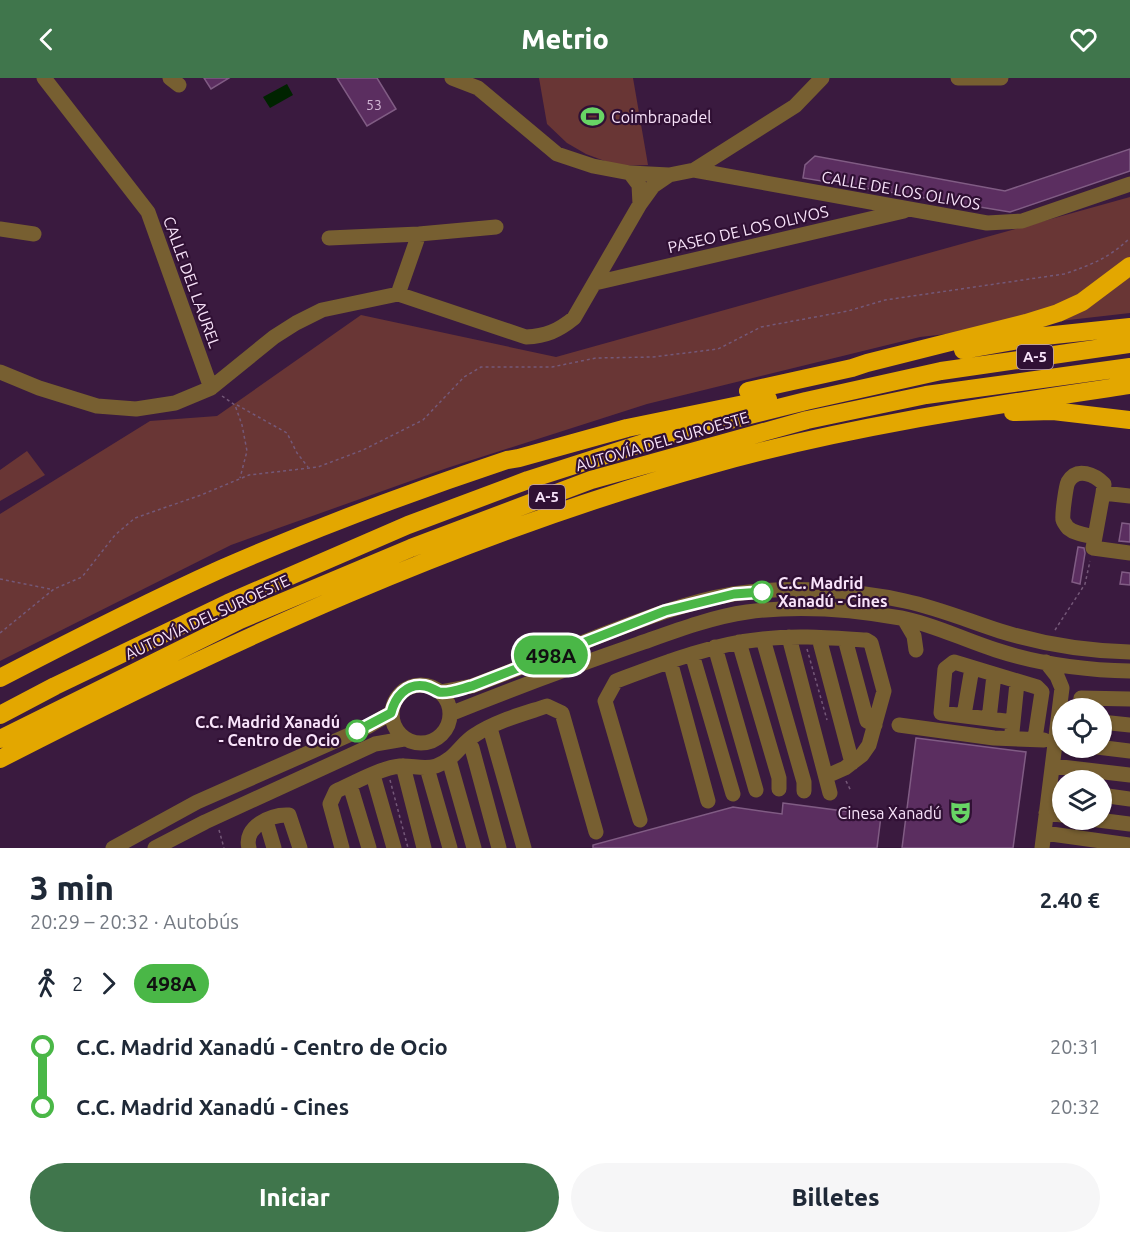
<!DOCTYPE html>
<html lang="es">
<meta charset="utf-8">
<style>
body{margin:0;font-family:Ubuntu,sans-serif;background:#f6f6f7;color:#1f2937;height:100vh;display:flex;flex-direction:column;font-size:22px;white-space:nowrap}
*{box-sizing:border-box;margin:0}
p{font-size:20px;color:#747a83}
.icon{flex:none;width:33px;height:33px;fill:none;stroke:currentColor;stroke-width:2;stroke-linecap:round;stroke-linejoin:round}
.map{position:relative;height:770px;overflow:hidden}
.sheet{display:flex;flex-direction:column;background:#fff;flex:1}
.sheet>*{flex:none}
.badge{padding:0 12px;border-radius:20px;font-size:21px;line-height:39px}
.controls{position:absolute;left:1052px;top:620px;display:grid;gap:12px}
.controls a{display:grid;place-items:center;width:60px;height:60px;border-radius:50%;background:#fff;box-shadow:0 2px 4px #0004;font-size:30px}
.map>.badge{position:absolute;translate:-50% -50%;box-shadow:0 0 0 3px #fff}
.legs{display:flex;align-items:center;gap:9px;height:66px;padding:0 30px;font-size:20px}
.legs p{margin-inline-start:auto}
.overview{display:flex;align-items:center;justify-content:space-between;height:102px;padding:0 30px}
h1{font-size:33px;font-weight:800;line-height:45px}
.cta{display:flex;gap:12px;margin-top:auto;padding:12px 30px}
.cta a{flex:1;height:69px;border-radius:36px;background:#40764c;color:#fff;font-size:24px;font-weight:800;line-height:69px;text-align:center}
.cta a+a{background:#f6f6f7;color:#1f2937}
ul{padding:0 30px;list-style:none}
li{display:flex;align-items:center;gap:21px;height:60px;font-size:22px}
li i{display:grid;place-items:center;width:9px;height:100%;margin:0 8px;background:currentColor}
li i::after{content:'';width:15px;height:15px;margin:-8px;border:4px solid;border-radius:50%;background:#fff}
li p{margin-inline-start:auto}
li:first-child i{background:linear-gradient(#0000 50%,currentColor 0)}
li:last-child i{background:linear-gradient(currentColor 50%,#0000 0)}
header{display:flex;justify-content:space-between;align-items:center;height:78px;padding:0 30px;background:#40764c;color:#fff;font-size:27px;font-weight:800}
.map>svg:first-child{display:block}
.green{fill:#693635}
.water{fill:#002300}
.building{fill:#5b2e60;stroke:#805c84;stroke-width:1.5}
.lines{fill:none;stroke-linecap:round;stroke-linejoin:round}
.path{stroke:#745878;stroke-width:1.5;stroke-dasharray:3 3;stroke-linecap:butt}
.minor{stroke:#775f31;stroke-width:15}
.highway{stroke:#e3a700;stroke-width:18}
.line-1-casing{stroke:#fff;stroke-width:14}
.line-1{stroke:#4ab747;stroke-width:9}
.stop-1-dot{fill:#fff;stroke:#4ab747;stroke-width:3}
.labels{text-anchor:middle;stroke-width:4.5;stroke-linejoin:round;paint-order:stroke}
.number-label{font-size:14px;fill:#d1b6d4}
.shield{fill:#301034;stroke:#bca4bf;stroke-width:1.5}
.shield-label{font-size:15px;font-weight:bold;fill:#f8e3fa}
.poi-label{font-size:16px;fill:#f8e3fa;stroke:#301034;text-anchor:start}
.street-label{font-size:16px;fill:#f8e3fa;stroke:#301034}
.stop-label{font-size:16px;font-weight:bold;fill:#f8e3fa;stroke:#301034;text-anchor:start}
</style>
<header><svg class="icon" aria-label="back" viewBox="0 0 24 24"><path d="M15 5l-7 7 7 7"/></svg>Metrio<svg class="icon" aria-label="heart" viewBox="0 0 24 24"><path d="M12 20l-8-8c-3-5 5-10 8-4 3-6 11-1 8 4z"/></svg></header>
<div class="map">
<svg width="1130" height="770" viewBox="0 0 1130 770">
<rect width="100%" height="100%" fill="#3a1a3f"/>
<path class="green" d="M539,0h94l15,87 -30,1 -32,-12 -19,-11 -20,-19z
M1130,119v116l-210,24 -273,67 -200,64 -216,77 -231,116v-147l150,-93 67,-5 144,-101 195,42z
M27,373l18,24 -45,26v-31z"/>
<path class="water" d="M287,6l6,11 -23,13 -7,-11z"/>
<path class="building" d="M204,0h25l-18,11z
M337,0h40l19,31 -29,17z
M1130,71v22l-120,41 -207,-34 2,-13 10,-9 190,35z
M1122,445l8,1v18l-11,-1z
M1078,469l6,1 1,5 -5,31 -8,-2z
M1122,494l8,1v12l-10,-1z
M916,660l110,14 -13,96h-111z
M783,725l98,13 -4,32h-284v-3l140,-38 49,7z"/>
<g class="lines">
<path class="path" d="M222,318l13,9 7,20 5,26 -7,27
M237,327l50,28 10,20 11,14
M0,501l50,10
M1055,552l30,-46 5,-23
M0,555l54,-44 28,-12 33,-42 20,-17 66,-23 48,-20 69,-8 45,-17 60,-30 41,-43 17,-10h71l44,-9 57,-1 65,-8 43,-22 87,-16 37,-11 179,-26c27,-9 45,-16 66,-36
M807,571l20,71
M390,702l18,68
M846,703l5,10
M219,752l5,18"/>
<path class="minor" d="M44,0l104,134 63,176
M170,0l9,7
M452,0l26,10 79,66 36,12 37,7 9,12 1,19
M958,0h43
M694,92l293,53 35,-2 108,-37
M630,95l39,2
M0,151l34,5
M329,160l90,-4 77,-7
M595,205l309,-72
M398,216l21,-60
M0,294l39,16 58,18 39,3 39,-6 36,-15 63,-51 22,-14 26,-13 76,-16 128,43c20,-1 32,-6 48,-19l66,-114 13,-18 16,-11 25,-5 101,-64 27,-28
M1130,418l-27,-3 -10,55 37,5
M1095,459c-9,-2 -20,-3 -27,-9 -1,-1 -5,-7 -5,-8 -1,-6 3,-34 5,-38 9,-16 27,-7 36,2l-1,9
M904,541l10,17 2,14
M789,559l41,156
M819,560l33,125
M763,561l41,143v9
M845,561l22,82 8,4
M739,564l40,136v11
M715,569l41,143
M692,576l41,140
M670,583l38,140
M392 636a29 29 0 1 1 58 0a29 29 0 1 1-58 0Z
M440,614l32,-6c43,-16 85,-33 127,-50 44,-17 88,-34 134,-42 53,-8 120,-5 172,7 33,7 64,20 95,30 42,13 86,20 130,21
M1080,630l1,-10 49,1
M450,636c62,-25 124,-48 188,-70 34,-12 73,-27 109,-32 50,-7 104,-3 154,6 32,6 63,22 95,32 43,14 88,20 134,21
M964,637l8,-47
M989,641l5,-44
M1013,644l-72,-9 4,-44 9,-7 83,25 5,5 -7,46
M1101,644l29,3
M899,647l95,13 50,2
M490,650l34,120
M1012,654l5,-49
M468,664l4,6 27,100
M1097,669l33,4
M449,682l25,88
M403,688l21,82
M1053,688l77,9
M427,690l23,80
M373,697l21,73
M350,707l19,63
M1101,717l29,4
M1046,735l16,2
M1090,741l40,5
M640,742l-35,-119 11,-20c48,-18 96,-37 147,-42 34,-4 68,-1 103,1l5,3 13,48 -15,54 -7,10 -17,13 -18,8
M266,743l8,27
M1044,755l86,12
M113,770l84,-46 170,-75 24,-14
M155,770l50,-26 170,-78 29,-5
M249,770c-6,-21 22,-34 40,-33l11,33
M342,770l-12,-44 6,-13c18,-8 44,-23 64,-25 12,-1 24,4 36,0 20,-7 24,-22 39,-31 21,-14 48,-21 72,-29l15,7 34,119
M1042,770l20,-160 -5,-12 -11,-14"/>
<path class="highway" d="M963,272l72,-13 95,-10
M748,313l104,-23 15,-5 159,-40 32,-10 24,-11 48,-36
M1013,334l40,-1 77,9
M0,600c73,-38 146,-75 221,-109 94,-41 190,-77 286,-109l12,-2 108,-30 141,-29
M0,637l55,-29 173,-83 180,-78 120,-45 134,-43 144,-36 135,-30 189,-27
M0,661l240,-119 171,-72 180,-68 216,-60 119,-25 204,-28
M0,681c227,-117 463,-225 710,-294 138,-39 279,-59 420,-80"/>
</g>
<g class="lines">
<defs>
<path id="line-1" d="M357,653l34,-18c4,-16 15,-30 34,-27 6,1 9,4 14,6 9,2 24,-4 33,-6l193,-75 69,-17 28,-2"/>
</defs>
<use href="#line-1" class="line-1-casing"/>
<use href="#line-1" class="line-1"/>
</g>
<defs>
<symbol id="stadium-bare" viewBox="-9 -9 18 18"><path d="M0-5a6.5 5 0 1 0 0 10a6.5 5 0 1 0 0-10ZM-3.5-1.8h7v3.6h-7Z" fill="#68d465" stroke="#301034" stroke-width="2.5" paint-order="stroke"/></symbol>
<symbol id="theatre-bare" viewBox="-9 -9 18 18"><path d="M-5-5.5Q0-4 5-5.5V0Q5 5 0 6Q-5 5-5 0ZM-3.3-2.5H-1v1.5H-3.3ZM1-2.5H3.3v1.5H1ZM-2.8 1Q0 5.5 2.8 1Z" fill="#68d465" stroke="#301034" stroke-width="2.5" paint-order="stroke"/></symbol>
</defs>
<g fill-rule="evenodd">
<use href="#stadium-bare" x="576" y="22" width="33" height="33"/>
<use href="#theatre-bare" x="944" y="718" width="33" height="33"/>
</g>
<g class="stop-1-dot">
<circle cx="762" cy="514" r="10"/>
<circle cx="357" cy="653" r="10"/>
</g>
<g class="labels">
<g class="number-label">
<text x="374" y="32">53</text>
</g>
<g class="shield">
<rect x="1017" y="267" width="36" height="24" rx="4.5"/>
<rect x="529" y="407" width="36" height="24" rx="4.5"/>
</g>
<g class="shield-label">
<text x="1035" y="284">A-5</text>
<text x="547" y="424">A-5</text>
</g>
<g class="poi-label">
<text x="611" y="45">Coimbrapadel</text>
<text x="942" y="741" text-anchor="end">Cinesa Xanadú</text>
</g>
<g class="street-label">
<text transform="translate(901 112) rotate(10)" y="6">CALLE DE LOS OLIVOS</text>
<text transform="translate(748 151) rotate(-13)" y="6">PASEO DE LOS OLIVOS</text>
<text transform="translate(192 204) rotate(70)" y="6">CALLE DEL LAUREL</text>
<text transform="translate(662 363) rotate(-16)" y="6">AUTOVÍA DEL SUROESTE</text>
<text transform="translate(207 539) rotate(-25)" y="6">AUTOVÍA DEL SUROESTE</text>
</g>
<g class="stop-label">
<text x="778" y="511">C.C. Madrid<tspan x="778" dy="18">Xanadú - Cines</tspan></text>
<text x="340" y="650" text-anchor="end">C.C. Madrid Xanadú<tspan x="340" dy="18">- Centro de Ocio</tspan></text>
</g>
</g>
</svg>
<div class="controls">
<a><svg class="icon" aria-label="locate" viewBox="0 0 24 24"><circle cx="12" cy="12" r="6"/><path d="M12 2v4M12 18v4M2 12h4M18 12h4"/></svg></a>
<a><svg class="icon" aria-label="layers" viewBox="0 0 24 24"><path d="M12 4l9 5-9 5-9-5zM3 14l9 5 9-5"/></svg></a>
</div>
<b class="badge" style="left:551px;top:577px;background:#4ab747;color:#111">498A</b>
</div>
<section class="sheet">
<div class="overview"><div><h1>3 min</h1><p>20:29 – 20:32 · Autobús</p></div><b>2.40 €</b></div>
<div class="legs"><svg class="icon" aria-label="walk" viewBox="0 0 24 24"><circle cx="13" cy="4" r="2"/><path d="M13 8l-2 6 4 7M11 14l-3 7M7 12l3-4h3l4 4"/></svg>2<svg class="icon" aria-label="forward" viewBox="0 0 24 24"><path d="M9 5l7 7-7 7"/></svg><b class="badge" style="background:#4ab747;color:#111">498A</b></div>
<ul>
<li><i style="color:#4ab747"></i><b>C.C. Madrid Xanadú - Centro de Ocio</b><p>20:31</p></li>
<li><i style="color:#4ab747"></i><b>C.C. Madrid Xanadú - Cines</b><p>20:32</p></li>
</ul>
<div class="cta"><a>Iniciar</a><a>Billetes</a></div>
</section>
